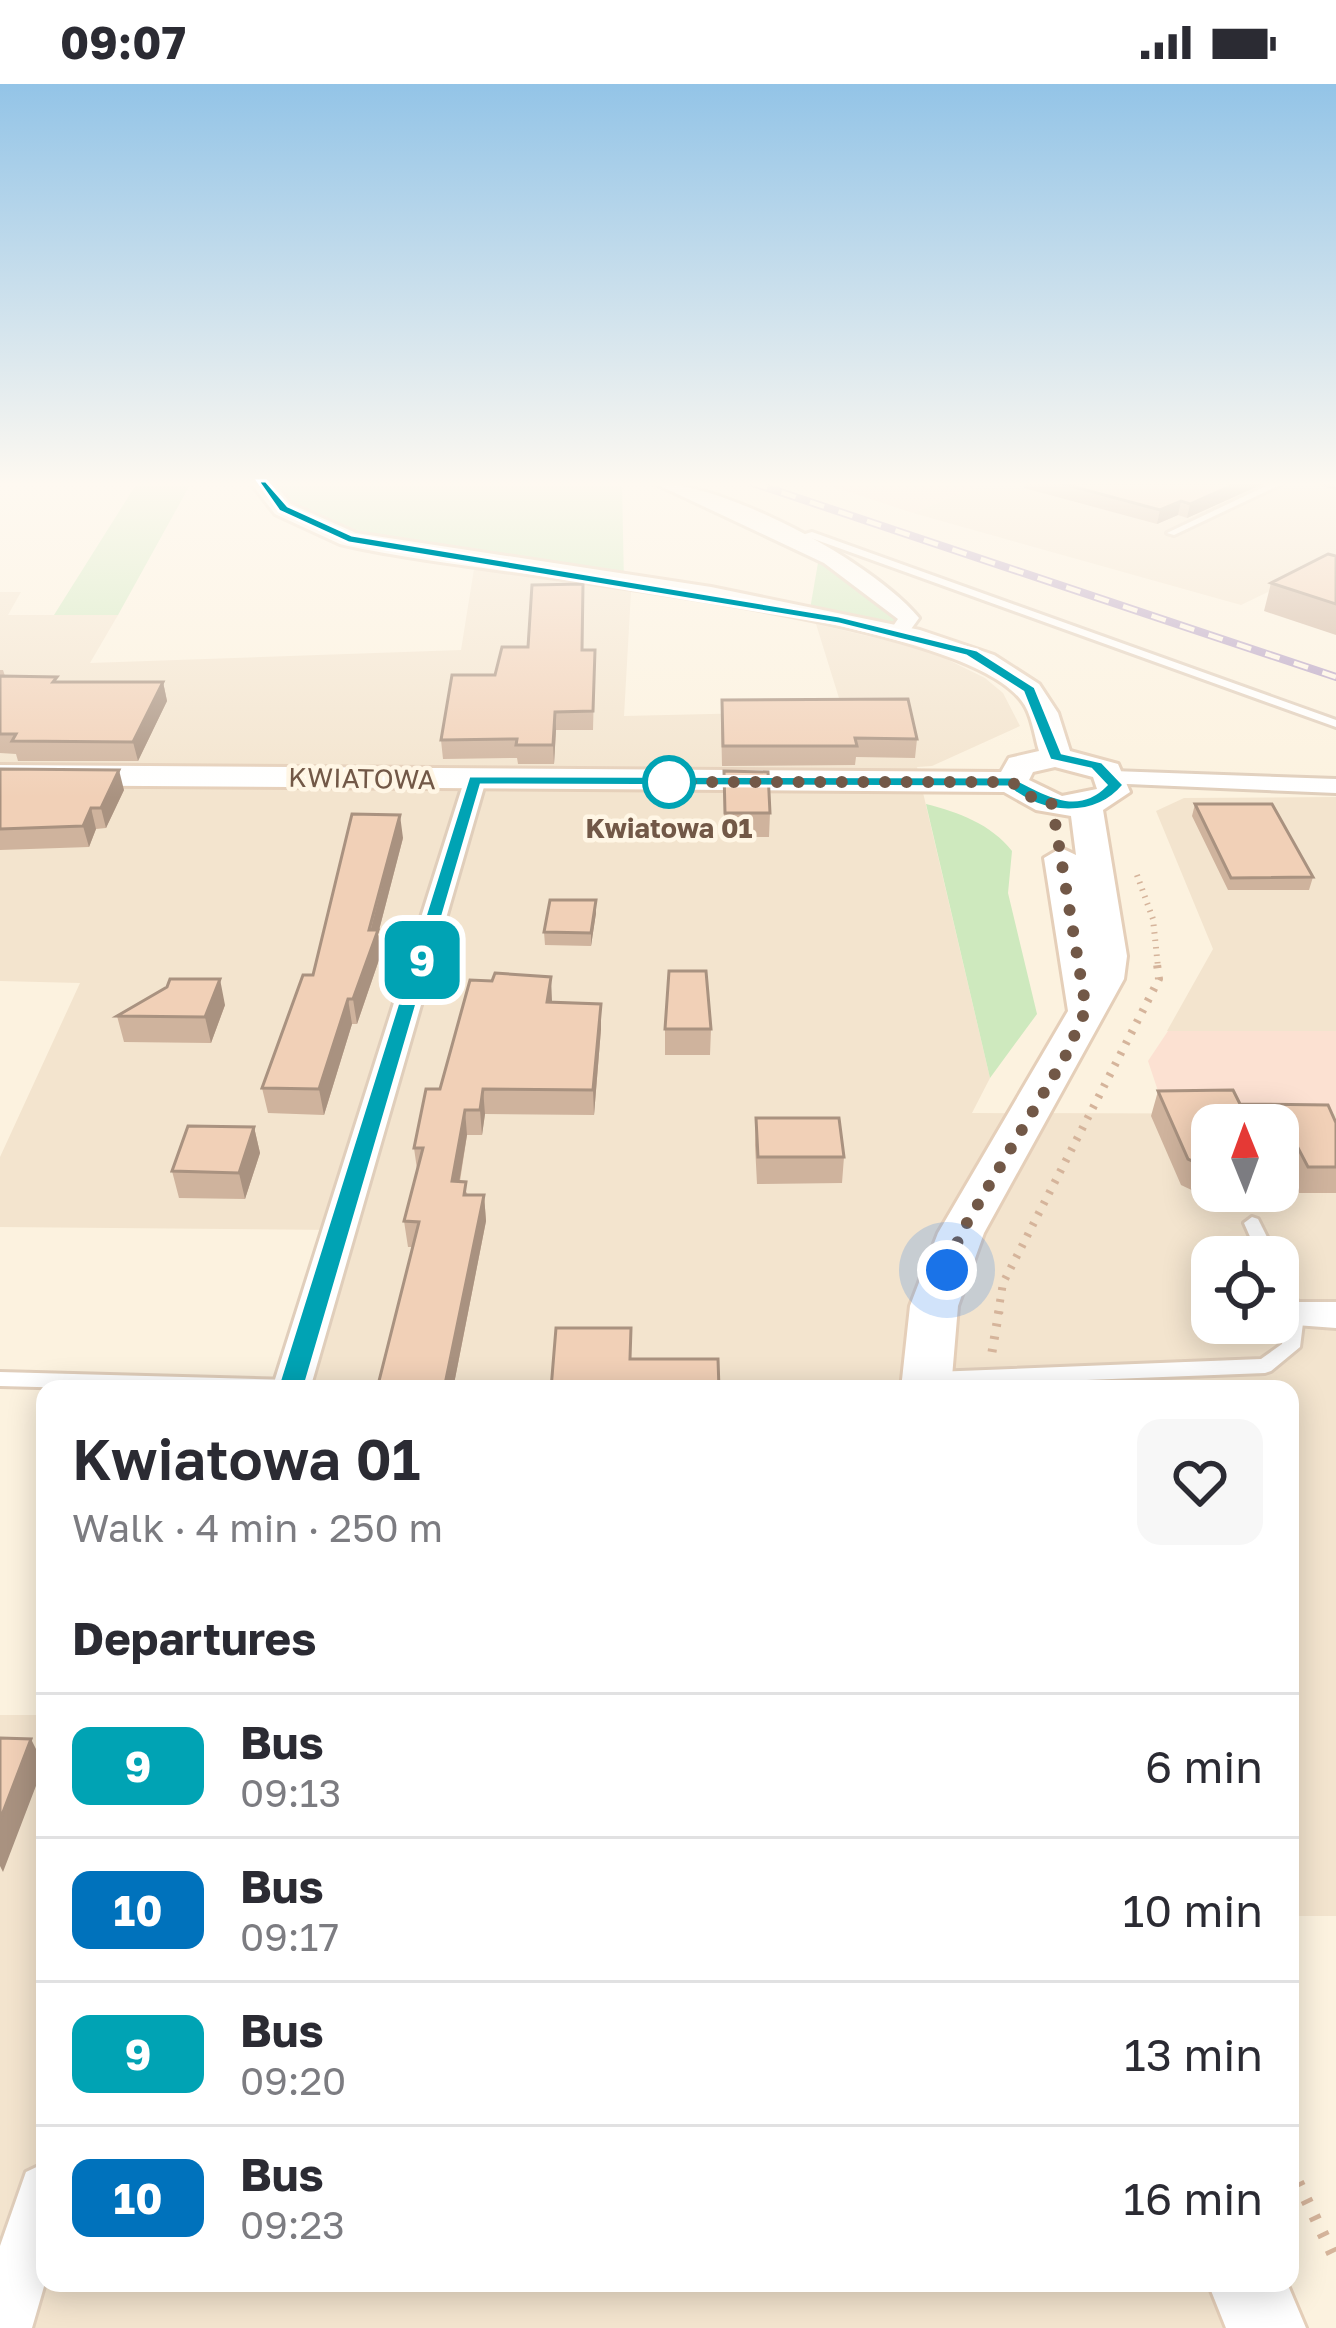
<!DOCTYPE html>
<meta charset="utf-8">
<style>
body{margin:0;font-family:"Golos Text",sans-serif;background:#f7f7f7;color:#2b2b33;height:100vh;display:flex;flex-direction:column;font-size:45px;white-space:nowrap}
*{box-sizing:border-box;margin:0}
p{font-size:39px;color:#7c7c81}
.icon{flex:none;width:66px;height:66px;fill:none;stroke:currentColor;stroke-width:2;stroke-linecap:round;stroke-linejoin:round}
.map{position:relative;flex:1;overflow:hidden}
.panel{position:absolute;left:36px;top:1296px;width:1263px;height:912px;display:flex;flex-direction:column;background:#fff;border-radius:24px;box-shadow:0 6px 30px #0003}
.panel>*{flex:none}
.badge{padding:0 24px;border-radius:18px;font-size:42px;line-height:78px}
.needle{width:78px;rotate:359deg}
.buttons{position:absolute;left:1191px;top:1020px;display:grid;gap:24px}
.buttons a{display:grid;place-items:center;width:108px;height:108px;border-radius:24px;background:#fff;box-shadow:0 6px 30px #0003;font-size:60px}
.you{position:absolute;width:60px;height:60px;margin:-30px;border:9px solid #fff;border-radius:50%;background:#1a73e8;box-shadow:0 0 0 18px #1a73e833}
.map>.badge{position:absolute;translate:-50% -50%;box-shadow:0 0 0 6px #fff}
h2{padding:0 36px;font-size:45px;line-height:108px}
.round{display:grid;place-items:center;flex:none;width:126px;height:126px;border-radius:24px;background:#f7f7f7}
.head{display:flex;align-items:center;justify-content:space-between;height:204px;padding:0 36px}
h1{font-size:57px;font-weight:600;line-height:90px}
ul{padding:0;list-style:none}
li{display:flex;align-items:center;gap:36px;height:144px;padding:0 36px;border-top:3px solid #e1e1e2}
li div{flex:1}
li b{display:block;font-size:45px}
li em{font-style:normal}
li .badge{min-width:132px;font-weight:700;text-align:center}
.status{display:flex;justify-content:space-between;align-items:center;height:84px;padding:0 60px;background:#fff;direction:ltr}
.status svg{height:33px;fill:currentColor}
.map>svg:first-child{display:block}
.residential{fill:#f3e4ce;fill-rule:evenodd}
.commercial{fill:#fce1d2}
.green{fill:#cee9be}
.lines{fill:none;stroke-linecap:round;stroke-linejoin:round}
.lane-casing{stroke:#e0cebb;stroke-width:6}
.street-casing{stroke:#e0cebb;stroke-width:6}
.secondary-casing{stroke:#e5cfb9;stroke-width:6}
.path-far3{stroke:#d5b49b;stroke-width:6;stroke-dasharray:1.5 6;stroke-linecap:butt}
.path-far2{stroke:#d5b49b;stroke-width:8;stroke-dasharray:3 9;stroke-linecap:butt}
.path-far1{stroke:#d5b49b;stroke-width:9;stroke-dasharray:3 10;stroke-linecap:butt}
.path{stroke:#d5b49b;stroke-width:12;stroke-dasharray:4.5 14;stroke-linecap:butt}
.lane{fill:#fff;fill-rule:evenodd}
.street{fill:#fff;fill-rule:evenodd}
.secondary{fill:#fff;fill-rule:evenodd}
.rail-casing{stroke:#b49fc4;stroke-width:8}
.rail{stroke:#fff6e5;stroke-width:4.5;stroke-dasharray:15;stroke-linecap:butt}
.wall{fill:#cfb39d}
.shaded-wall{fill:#a99280}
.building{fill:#f1d0b7;stroke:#a99280;stroke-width:3}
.line{fill:#00a3b4;stroke:#fff;stroke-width:3}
.walk{stroke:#725847;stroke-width:12;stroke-dasharray:0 21.6}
.stop-dot{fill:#fff;stroke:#00a3b4;stroke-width:6}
.labels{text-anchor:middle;stroke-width:9;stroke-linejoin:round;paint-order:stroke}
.far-street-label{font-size:27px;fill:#725847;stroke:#fff6e5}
.far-stop-label{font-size:27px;font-weight:bold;fill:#725847;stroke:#fff6e5}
</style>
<div class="status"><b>09:07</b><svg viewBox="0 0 49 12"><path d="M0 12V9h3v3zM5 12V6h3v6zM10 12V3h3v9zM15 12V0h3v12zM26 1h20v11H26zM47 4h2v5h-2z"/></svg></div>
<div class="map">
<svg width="1336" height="2244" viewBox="0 0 1336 2244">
<rect width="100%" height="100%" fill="#fcf2df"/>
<path class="residential" d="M984,399h352v76l-95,46 -328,-92z
M474,485l157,23 -7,124 219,-5 -27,-87 112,26 57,28 18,15 17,33 -88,40 -15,1 73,311 -18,35 364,1v802h-46v-527h-1013l62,-159 -339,-3v-70l80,-174 -80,-2v-389h21l-13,23h110l-28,48 371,-13zM1212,1041h66v66h-66zM1212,1173h66v66h-66z
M1336,713v234h-169l46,-82 -57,-138 28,-13z
M0,1631h45v568h1202l19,45h-1266z"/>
<path class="commercial" d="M822,399h162l-71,30z
M1168,947h168v83l-171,-2 -17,-51z"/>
<path class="green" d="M137,399h54l-73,132h-64z
M262,399h360l2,101 -168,-24 -144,-36z
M819,473l90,61 -10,14 -90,-17z
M926,720c32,8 65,20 86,47l-4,42 29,121 -47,64z"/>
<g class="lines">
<defs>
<path id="lane" d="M1272,399h12l-110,52 -7,-2z
M812,448l524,188v7l-525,-189 -18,4 -5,-3z
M1252,1133l6,2 19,38h-18l-15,-34z
M1278,1188l6,2 20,41 -4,32 -29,24 -6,2 -331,13 -7,-2 -2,-5 2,-5 7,-2 327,-13 21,-15 4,-29 -8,-18z
M0,1288l290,8 7,2 2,5 -187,2 -112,-3z"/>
<path id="street" d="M654,399c72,0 219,79 265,135l-13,18h-14l-3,-4 9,-13 -74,-56z
M1113,687l223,8v14l-231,-10v-10z
M466,691l20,5 -176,609h-38z
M1295,1218h41v26l-54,-4 -4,-10z
M45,2079v120l-13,45h-32v-82l26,-74z"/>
<path id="secondary" d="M251,399h23l17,21 65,29 355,54 209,43 74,25 45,29 19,29 12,38 48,13 12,28 -27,18 24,146 -3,23 -140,254 -26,73 -7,83h-50l9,-83 28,-73 130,-222 -24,-153 17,-10 15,7 -5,-39 -35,-6 -32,-18 -1004,-7v-20l1001,7 8,-14 30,-7c-5,-16 -7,-38 -18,-51 -69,-90 -552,-124 -681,-156l-65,-30zM1055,683l38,10 4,12 -35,7 -33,-16 4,-8z
M1208,2199h79l19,45h-80z"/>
</defs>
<use href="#lane" class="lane-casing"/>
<use href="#street" class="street-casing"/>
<use href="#secondary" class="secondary-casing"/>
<path class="path-far3" d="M1137,791l16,44 5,48"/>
<path class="path-far2" d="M998,1230l5,-31 156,-304 -2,-15"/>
<path class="path-far1" d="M992,1268l7,-41"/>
<path class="path" d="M1290,2082l46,95"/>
<use href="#lane" class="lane"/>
<use href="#street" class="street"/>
<use href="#secondary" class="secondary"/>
<defs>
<path id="rail" d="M753,399l583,194"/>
</defs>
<use href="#rail" class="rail-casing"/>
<use href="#rail" class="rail"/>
</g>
<path class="wall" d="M1024,399h241l-78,35 -9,-3 -21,9 -133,-36z
M1312,399h24v7z
M1336,472v79l-72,-24 7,-28z
M528,563l67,3 -2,80h-37l-2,34h-36l-1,-6 -74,1 -2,-19 54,-65z
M0,586h3l2,6 53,6h105l4,19 -29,60h-120l-2,-7 -16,-1z
M721,635l196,20 -2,19 -59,-1 -1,8 -133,1z
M0,685l124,21 -18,38 -10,1 -7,18 -89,3z
M724,687l46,42 -1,24h-45z
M1195,720l118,73 -4,13h-81l-36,-74z
M403,754l-25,96 3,20 -24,70h-5l-28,91 -56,-2 -6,-25 51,-113z
M596,816v13l-5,33 -46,-1 -1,-13z
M552,918l49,27 -7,86 -109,-1 -3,21h-15l-7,46 8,14h16l2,26 -33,168h-76l36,-142h-5l-4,-26 13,-52 -3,-21 26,-59z
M225,921l-14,38 -87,-1 -7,-26z
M665,945h46l-1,26h-45z
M1158,1007l178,32v70h-37l-11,-24 -10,1v-45h-66v66h19l-12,12 -38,-18 -30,-69z
M756,1034l88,39 -2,26 -85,1 -2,-39z
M254,1043l6,26 -15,46 -66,-1 -7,-27z
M158,2199h90l-1,9 -86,-4z"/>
<path class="shaded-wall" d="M1237,399h28l-78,35 3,-14z
M1181,417l-3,14 -21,9 3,-14z
M163,598l4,19 -29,60 -5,-19z
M555,628l1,18 -2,34 -1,-19z
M119,686l5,20 -18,38 -5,-20z
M91,724l5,21 -7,18 -6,-21z
M400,731l3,23 -25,96 3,20 -24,70 -4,-25z
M596,816v13l-5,33v-13z
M551,893l1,24 -4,25 -1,-24z
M220,895l5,26 -14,38 -6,-26z
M348,915l4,25 -28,91 -5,-26z
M601,920v25l-7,86 -1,-25z
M483,1005l2,25 -3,21 -2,-25z
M465,1026l2,25 -12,72 -3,-26z
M254,1043l6,26 -15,46 -6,-26z
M1223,1107h8l-12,12z
M484,1111l2,26 -33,168h-9z
M31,1655l13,26 -41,107 -3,-6v-46z"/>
<path class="building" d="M1060,399h177l-47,21 -9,-3 -21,9z
M1328,470l8,2v48l-65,-21z
M583,500l-1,66h13l-2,61 -38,1 -2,33h-37l1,-6 -76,1 11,-65h43l7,-28h26l4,-62z
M0,592l57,1 -4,5h110l-30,60 -121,-1 4,-7h-16z
M908,615l9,40 -62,-1 2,8h-134l-1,-46z
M0,685l119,1 -18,38h-10l-8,18 -83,3z
M724,687l44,1 2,41h-45z
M1195,720h77l41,73 -82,1z
M352,730l48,1 -31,115h9l-25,69h-5l-29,90 -57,-1 41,-113h10z
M550,816h46l-5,33 -47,-1z
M669,887h37l5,58h-46z
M495,889l56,4 -4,25 54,2 -8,86 -110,-1 -3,21h-15l-13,71 14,1 -2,13h20l-40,194h-67l42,-167 -15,-1 19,-73h-9l12,-59h14l30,-109 22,1z
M170,895h50l-15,38 -88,-1 50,-29z
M1233,1006l7,14 88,1 8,18v44h-28l-12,-23h-18v-19h-66v45l-24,-11 -30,-68z
M756,1034h83l5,39h-86z
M188,1042l66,1 -15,46 -67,-2z
M556,1244h75l-1,31h88l1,30h-168z
M0,1654l31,1 -31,81z"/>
<linearGradient id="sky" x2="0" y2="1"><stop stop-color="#93c4e7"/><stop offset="0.56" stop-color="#fef9f1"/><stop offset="1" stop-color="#fef9f1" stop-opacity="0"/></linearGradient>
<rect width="1336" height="714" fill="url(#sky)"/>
<path class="line" d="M258,397h8l22,25 64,29 487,81 138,34 58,37 27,66 40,9 22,23c-29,35 -82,31 -116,2l-527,-2 -177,604 -14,10 -13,-10 192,-613 543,1c31,15 64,39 94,8l-15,-16 -41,-9 -27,-68 -57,-36 -127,-32 -490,-81 -70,-32z"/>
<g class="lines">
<path class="walk" d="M669,698h343l17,14 23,8 34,205 -20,46 -105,178 -14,37"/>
</g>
<circle class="stop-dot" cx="669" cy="698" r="24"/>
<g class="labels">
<g class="far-street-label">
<text transform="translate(362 695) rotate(1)" y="9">KWIATOWA</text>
</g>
<g class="far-stop-label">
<text x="669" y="754">Kwiatowa 01</text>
</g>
</g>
</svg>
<div class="buttons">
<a><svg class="needle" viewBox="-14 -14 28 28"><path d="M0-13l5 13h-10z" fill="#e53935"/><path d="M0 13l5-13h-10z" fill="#7c7c81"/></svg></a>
<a><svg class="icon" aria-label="locate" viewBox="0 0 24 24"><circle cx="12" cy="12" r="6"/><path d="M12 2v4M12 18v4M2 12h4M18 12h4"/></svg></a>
</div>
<div class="you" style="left:947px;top:1186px"></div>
<b class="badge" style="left:422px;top:876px;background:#00a3b4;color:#fff">9</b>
<section class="panel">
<div class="head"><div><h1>Kwiatowa 01</h1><p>Walk · 4 min · 250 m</p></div><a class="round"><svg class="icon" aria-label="heart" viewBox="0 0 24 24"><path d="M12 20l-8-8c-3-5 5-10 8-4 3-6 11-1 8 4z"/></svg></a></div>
<h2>Departures</h2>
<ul>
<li><span class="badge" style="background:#00a3b4;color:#fff">9</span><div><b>Bus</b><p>09:13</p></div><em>6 min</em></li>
<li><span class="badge" style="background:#0072bc;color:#fff">10</span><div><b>Bus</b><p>09:17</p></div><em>10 min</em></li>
<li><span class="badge" style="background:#00a3b4;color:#fff">9</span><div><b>Bus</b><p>09:20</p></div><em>13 min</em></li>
<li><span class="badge" style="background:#0072bc;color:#fff">10</span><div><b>Bus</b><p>09:23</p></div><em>16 min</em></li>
</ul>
</section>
</div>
